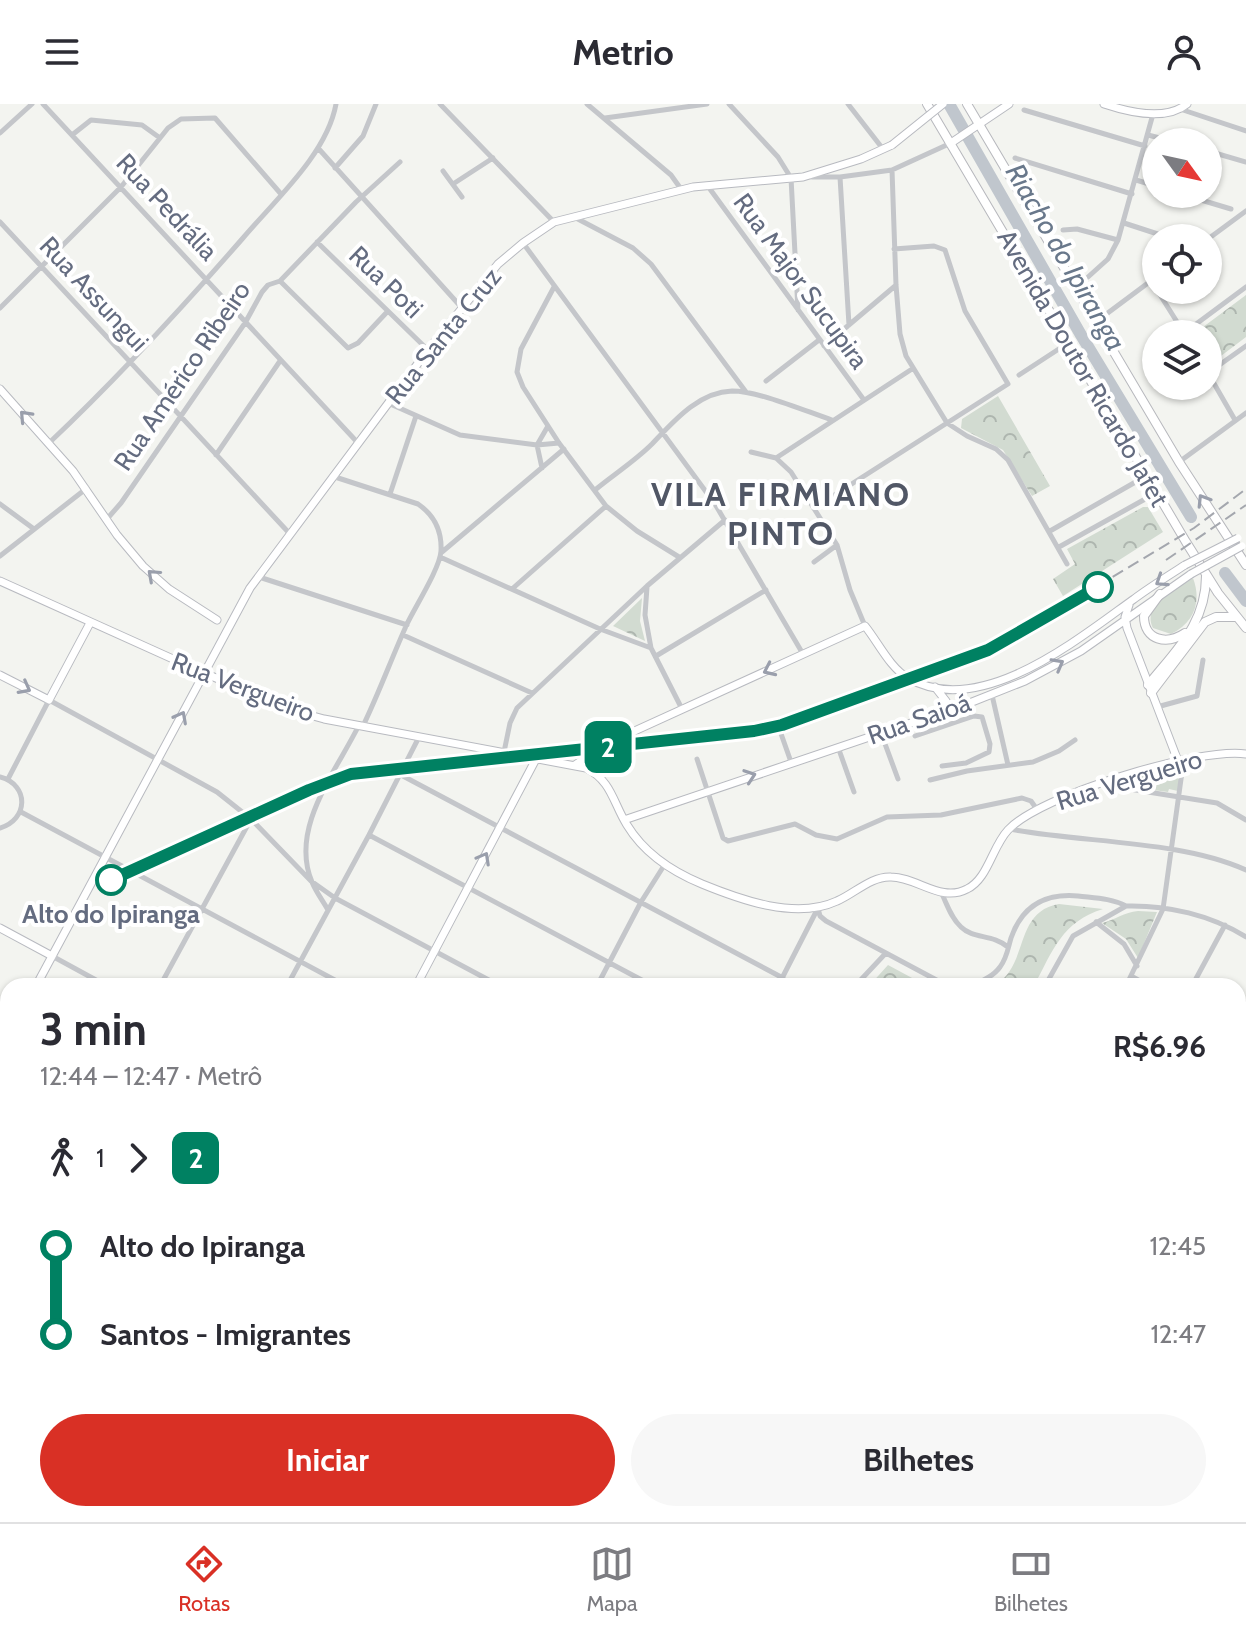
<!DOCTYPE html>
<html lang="pt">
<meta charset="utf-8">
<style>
body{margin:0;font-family:Cabin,sans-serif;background:#f7f7f7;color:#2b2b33;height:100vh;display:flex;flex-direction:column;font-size:30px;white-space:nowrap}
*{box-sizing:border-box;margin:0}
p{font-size:26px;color:#7c7c81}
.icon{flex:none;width:44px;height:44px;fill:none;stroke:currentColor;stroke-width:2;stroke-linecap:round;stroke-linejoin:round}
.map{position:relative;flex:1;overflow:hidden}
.details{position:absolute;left:0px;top:874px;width:1246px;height:544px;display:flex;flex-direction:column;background:#fff;border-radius:24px 24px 0 0;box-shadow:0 2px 6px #0004}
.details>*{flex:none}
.badge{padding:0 16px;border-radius:12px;font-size:28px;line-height:52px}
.needle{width:52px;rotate:123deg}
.tools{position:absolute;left:1142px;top:24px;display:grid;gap:16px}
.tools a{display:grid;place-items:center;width:80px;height:80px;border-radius:50%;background:#fff;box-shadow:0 2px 6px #0004;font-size:40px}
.map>.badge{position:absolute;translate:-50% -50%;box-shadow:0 0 0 4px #fff}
.legs{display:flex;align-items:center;gap:12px;height:88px;padding:0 40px;font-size:26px}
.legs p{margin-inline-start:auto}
.summary{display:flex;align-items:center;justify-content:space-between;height:136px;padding:0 40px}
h1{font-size:44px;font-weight:700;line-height:60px}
.primary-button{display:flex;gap:16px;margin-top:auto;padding:16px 40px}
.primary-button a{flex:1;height:92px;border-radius:48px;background:#d93025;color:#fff;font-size:32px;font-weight:700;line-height:92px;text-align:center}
.primary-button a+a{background:#f7f7f7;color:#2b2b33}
ul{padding:0 40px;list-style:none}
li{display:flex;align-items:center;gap:28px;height:88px;font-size:30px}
li i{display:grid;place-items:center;width:12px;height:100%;margin:0 10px;background:currentColor}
li i::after{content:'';width:20px;height:20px;margin:-10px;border:6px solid;border-radius:50%;background:#fff}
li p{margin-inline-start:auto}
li:first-child i{background:linear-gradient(#0000 50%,currentColor 0)}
li:last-child i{background:linear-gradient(currentColor 50%,#0000 0)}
header{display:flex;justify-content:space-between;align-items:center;height:104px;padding:0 40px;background:#fff;font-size:36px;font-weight:700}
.tabs{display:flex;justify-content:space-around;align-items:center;height:112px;border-top:2px solid #e1e1e2;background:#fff;font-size:22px;color:#7c7c81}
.tabs a{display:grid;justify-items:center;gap:4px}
.tabs .selected{color:#d93025}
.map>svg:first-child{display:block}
.park{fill:url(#park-crowns)}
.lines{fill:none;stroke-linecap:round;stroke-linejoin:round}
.river{stroke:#c0c6cd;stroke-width:12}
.secondary-casing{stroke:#b8bac0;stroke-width:9}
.primary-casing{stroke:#b7b8bd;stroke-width:10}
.street{stroke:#c4c6ca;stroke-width:5}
.secondary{stroke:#fff;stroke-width:7}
.primary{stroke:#fff;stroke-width:8}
.rail{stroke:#a4a7ae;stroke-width:2;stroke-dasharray:12 6;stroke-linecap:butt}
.secondary-bridge-casing{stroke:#b8bac0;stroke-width:9;stroke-linecap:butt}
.secondary-bridge{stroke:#fff;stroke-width:7}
.oneway{stroke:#9a9fac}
.line-1-casing{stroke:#fff;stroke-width:18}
.line-1{stroke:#008162;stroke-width:12}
.stop-1-dot{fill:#fff;stroke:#008162;stroke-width:4}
.labels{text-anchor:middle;stroke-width:8;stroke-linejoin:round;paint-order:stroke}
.street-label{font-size:26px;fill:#646c80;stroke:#fff}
.stop-label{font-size:26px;font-weight:bold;fill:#646c80;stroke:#fff}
.water-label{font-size:28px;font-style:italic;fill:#69788b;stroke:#fff}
.district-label{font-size:34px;font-weight:bold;letter-spacing:2px;fill:#515766;stroke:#fff}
</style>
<header><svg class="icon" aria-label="menu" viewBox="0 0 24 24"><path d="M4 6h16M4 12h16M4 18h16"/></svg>Metrio<svg class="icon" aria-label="person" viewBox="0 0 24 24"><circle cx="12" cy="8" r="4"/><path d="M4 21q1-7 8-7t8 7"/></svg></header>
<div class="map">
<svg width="1246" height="1418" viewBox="0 0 1246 1418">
<defs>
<pattern id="park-crowns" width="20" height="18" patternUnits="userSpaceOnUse" patternTransform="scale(2)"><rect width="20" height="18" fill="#d2dbd1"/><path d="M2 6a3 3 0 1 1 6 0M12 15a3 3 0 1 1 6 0" fill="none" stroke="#aeb6af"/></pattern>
</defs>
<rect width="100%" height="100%" fill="#f3f4f0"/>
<path class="park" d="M1246,191v42l-33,25 -5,-8v-20l-13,-1z
M998,292l52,90 -18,10 -29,-46 -42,-22 1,-9z
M1143,403h5l15,25 -100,64 -10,-17 22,-15 -8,-15z
M1193,474c9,24 1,45 -22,56l-18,-6c-12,-23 23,-39 40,-50z
M642,494l-2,23 5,20 -32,-15z
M1168,663l2,3 11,-3 -3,24 -9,-2 -1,3 -44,-6 5,-8z
M1059,800l44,5c-41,13 -50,41 -69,77h-40c36,-21 19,-74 65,-82z
M1138,807l19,1 -19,46 -12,-19 -24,-16c13,-3 22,-11 36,-12z
M888,861l39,21h-58z"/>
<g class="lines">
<path class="river" d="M949,0l132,231 110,182
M1225,469l21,28"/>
<defs>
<path id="secondary" d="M1104,0c24,8 62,17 83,0
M951,39l58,-39
M0,285l73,82 44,64 26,31 26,23 48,31
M0,477l204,92 91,38 29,8 262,49c26,13 27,35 41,57 17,28 46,47 75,59 39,16 94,36 135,17 17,-7 34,-25 54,-24 26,0 50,26 76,12 21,-10 25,-42 41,-59 32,-35 191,-83 238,-76
M1129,501l-4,12 2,11 51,133
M0,571l49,25 41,-77
M935,583l11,14 -4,11
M575,661l31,-21 259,-118c13,16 25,42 43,52 72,42 170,-39 226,-79 16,-12 34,-23 51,-34
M624,716l343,-116 58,-23 56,-30 110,-77
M0,824l52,28
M36,882l214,-398 178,-238 70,-86 25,-21 31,-21 139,-35 110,-10 58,-18 31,-14
M416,882l120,-227
M0,949l8,-15
M0,1080l8,4
M0,1094l8,4
M592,1410l15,8
M620,1410l15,8
M255,1418l4,-8"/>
<path id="primary" d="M927,0l259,438 32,51 28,35
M967,0l212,358 67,103
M1160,490l-16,22c0,25 23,29 41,17
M1148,581c28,-35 58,-61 58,-109
M1151,589l54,-71 11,-5h19"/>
</defs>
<use href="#secondary" class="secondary-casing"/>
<use href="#primary" class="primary-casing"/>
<path class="street" d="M43,0l315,339
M440,0l114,118
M587,0l84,71 10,14
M729,0l49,53 13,21 7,132
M848,0l35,45
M1180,5l66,22
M1024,6l121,36
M605,14l102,-14
M0,29l32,-29
M72,31l19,-15 51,5 18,13
M1148,31l27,7
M318,44l144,160
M1208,47l38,11
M1015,54l117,36
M335,64l28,-32 13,-32
M892,66l4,115 4,49 6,22 41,67 20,13 29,13 12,11 59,104
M443,67l19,26
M812,73h28l52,-7 59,-27
M840,73l9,148
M1136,76l20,6
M453,80l40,-26
M707,81l157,215
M1181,90l50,15
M574,113l59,31 18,16 95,128
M0,118l290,312
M1124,119l46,15
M1063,126l14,-1 41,11
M1208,135l38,-28
M317,138l111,108
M523,139l192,261 88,150
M1088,173l20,-18 10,-19 35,-126
M280,177l68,67 10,-5 29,-31
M554,183l-33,62 -4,23 6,15 36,56 47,63 31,25 42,26
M1157,186l27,43
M0,204l121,-121 47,-59 13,-9 34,-1 66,76
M1097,217l59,-44
M1184,229l62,-46
M824,242l71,-60
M1208,269l27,47
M1208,269l38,-27
M1019,271l49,-32
M766,277l53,-41
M388,299l72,32 77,10 22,-2
M49,339c69,-65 132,-134 194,-205 32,-38 84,-84 93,-134
M751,348l25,6 15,14 46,73 13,45 15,36
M216,351l64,-94
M776,354l136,-89
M1179,358l67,-49
M542,364l-5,-23 11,-19
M332,372l86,28c16,11 24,27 23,47 -1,17 -26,56 -34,73 -15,33 -28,69 -44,102
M595,386c18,-15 40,-29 57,-46 21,-22 46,-52 80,-53 27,0 73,20 100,29
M390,390l26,-78
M0,400l34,25
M814,404l194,-124 -43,-73 -20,-61 -11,-4 -40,3
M107,415l14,-16 124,-180 17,-31 6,-7 12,-4 76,-79 44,-40
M1050,427l96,-55
M1059,443l97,-54
M442,448l122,-103
M0,452l87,-68
M440,453l160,72 51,19
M814,458l23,-17
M259,473l148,48
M647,483l-2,28 6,33 31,61
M512,485l94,-83
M403,531l129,58
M656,552l110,-66
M992,591l16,70
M1157,603l40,-11 6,-36
M779,624l12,34
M881,629l17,46
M915,632l59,-20 8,1 8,27 -1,8 -23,11 -24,3
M838,643l16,45
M504,648l6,-29 7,-15 130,-122 78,-66
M697,655l26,79 5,3 67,-17 21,11 21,4 50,-22 54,-2 81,-17 9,3 5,7
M401,671l382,203
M0,673c30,8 28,43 0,51
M8,675l41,-79 168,92 34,27 60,62 24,17 165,88
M930,676l37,-9 66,-9 26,-11 16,-11
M1107,678l16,6 94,15 29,17
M21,708l325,174
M1010,725c72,14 170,11 236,41
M369,731l284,151
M941,788c6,12 10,26 20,35 12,12 32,7 47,20
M818,804l2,8 6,5 118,63 10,2
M328,806c-5,-9 -12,-18 -16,-28 -23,-54 24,-110 47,-157
M1096,818l28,22 13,22
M52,852l55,30
M1131,872l18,10
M160,882l91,-167
M287,882l82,-151 50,-98
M597,882l44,-84 24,-38
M778,882l40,-78
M855,882l30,-32
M969,882c12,-4 24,-9 31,-19 7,-9 8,-19 11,-29 11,-32 34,-45 67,-42 16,2 33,2 48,10 42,-1 85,9 120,31
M1045,882l28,-50 53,-30
M1126,882l37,-77 19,-137 -4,-11
M1192,882l33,-61
M1238,914l8,-15
M1238,931l8,5
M0,951l8,5
M0,1159l8,4
M0,1184l8,-15
M0,1213l8,5
M0,1339l8,4
M246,1410l12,3
M1098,1410l15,8
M1220,1410l15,8
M509,1418l5,-8
M638,1418l4,-8
M730,1418l5,-8
M1012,1418l4,-8
M1143,1418l4,-8"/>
<use href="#secondary" class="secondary"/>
<use href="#primary" class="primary"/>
<path class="rail" d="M1166,456l80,-55
M1051,510l143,-86 52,-39"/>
<defs>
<path id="secondary-bridge" d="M892,41l51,-41
M1185,461l53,-27
M1191,470l51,-28"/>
</defs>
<use href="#secondary-bridge" class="secondary-bridge-casing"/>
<use href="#secondary-bridge" class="secondary-bridge"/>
</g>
<defs><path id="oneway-chevron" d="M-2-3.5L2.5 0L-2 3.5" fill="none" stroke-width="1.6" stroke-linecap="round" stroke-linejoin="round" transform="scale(2)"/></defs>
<g class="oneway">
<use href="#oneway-chevron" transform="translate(25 312) rotate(-133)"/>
<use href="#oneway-chevron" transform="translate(1203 396) rotate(-122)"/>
<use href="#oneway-chevron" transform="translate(153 471) rotate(-138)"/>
<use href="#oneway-chevron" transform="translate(1161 477) rotate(147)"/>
<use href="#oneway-chevron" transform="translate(1058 560) rotate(-29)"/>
<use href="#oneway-chevron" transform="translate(769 566) rotate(155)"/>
<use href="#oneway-chevron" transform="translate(25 584) rotate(28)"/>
<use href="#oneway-chevron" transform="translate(181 613) rotate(-62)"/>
<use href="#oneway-chevron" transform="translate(750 672) rotate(-19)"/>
<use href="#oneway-chevron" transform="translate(484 754) rotate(-61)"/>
</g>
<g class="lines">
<defs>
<path id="line-1" d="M111,776l198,-90 42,-16 403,-43 28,-6 206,-75 110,-63"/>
</defs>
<use href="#line-1" class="line-1-casing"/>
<use href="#line-1" class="line-1"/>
</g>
<g class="stop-1-dot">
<circle cx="1098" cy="483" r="14"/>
<circle cx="111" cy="776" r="14"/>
</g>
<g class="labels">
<g class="street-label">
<text transform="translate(167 103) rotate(47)" y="9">Rua Pedrália</text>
<text transform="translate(801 177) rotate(54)" y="9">Rua Major Sucupira</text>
<text transform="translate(386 178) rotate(44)" y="9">Rua Poti</text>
<text transform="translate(94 190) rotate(47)" y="9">Rua Assungui</text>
<text transform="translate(443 232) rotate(-51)" y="9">Rua Santa Cruz</text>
<text transform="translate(1083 264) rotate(60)" y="9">Avenida Doutor Ricardo Jafet</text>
<text transform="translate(182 272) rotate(-56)" y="9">Rua Américo Ribeiro</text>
<text transform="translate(243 583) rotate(21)" y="9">Rua Vergueiro</text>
<text transform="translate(919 615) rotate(-19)" y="9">Rua Saioá</text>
<text transform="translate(1129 676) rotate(-17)" y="9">Rua Vergueiro</text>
</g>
<g class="stop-label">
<text x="111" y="819">Alto do Ipiranga</text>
</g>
<g class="water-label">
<text transform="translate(1066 153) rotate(60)" y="10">Riacho do Ipiranga</text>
</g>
<g class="district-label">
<text x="781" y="402">VILA FIRMIANO<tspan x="781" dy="39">PINTO</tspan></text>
</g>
</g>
</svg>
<div class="tools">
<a><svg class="needle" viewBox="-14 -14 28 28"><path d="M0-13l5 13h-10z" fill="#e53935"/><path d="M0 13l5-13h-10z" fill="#7c7c81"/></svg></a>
<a><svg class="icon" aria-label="locate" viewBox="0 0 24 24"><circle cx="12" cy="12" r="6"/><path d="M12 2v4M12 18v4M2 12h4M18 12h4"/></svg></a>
<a><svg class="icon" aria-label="layers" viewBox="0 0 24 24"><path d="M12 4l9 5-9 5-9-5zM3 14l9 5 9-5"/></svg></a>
</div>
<b class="badge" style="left:608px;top:643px;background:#008162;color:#fff">2</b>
<section class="details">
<div class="summary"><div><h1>3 min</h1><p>12:44 – 12:47 · Metrô</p></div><b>R$6.96</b></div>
<div class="legs"><svg class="icon" aria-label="walk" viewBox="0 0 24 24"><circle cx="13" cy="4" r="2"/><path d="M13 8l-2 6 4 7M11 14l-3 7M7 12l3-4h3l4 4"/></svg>1<svg class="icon" aria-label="forward" viewBox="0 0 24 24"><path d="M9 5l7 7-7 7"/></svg><b class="badge" style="background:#008162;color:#fff">2</b></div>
<ul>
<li><i style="color:#008162"></i><b>Alto do Ipiranga</b><p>12:45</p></li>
<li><i style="color:#008162"></i><b>Santos - Imigrantes</b><p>12:47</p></li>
</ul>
<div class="primary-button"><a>Iniciar</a><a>Bilhetes</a></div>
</section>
</div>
<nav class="tabs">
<a class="selected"><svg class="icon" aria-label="directions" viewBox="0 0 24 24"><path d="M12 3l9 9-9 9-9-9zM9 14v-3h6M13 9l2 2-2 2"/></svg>Rotas</a>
<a><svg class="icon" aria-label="map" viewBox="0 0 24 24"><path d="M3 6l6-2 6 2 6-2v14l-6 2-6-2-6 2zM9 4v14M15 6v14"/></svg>Mapa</a>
<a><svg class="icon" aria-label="tickets" viewBox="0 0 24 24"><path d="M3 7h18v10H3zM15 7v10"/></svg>Bilhetes</a>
</nav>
